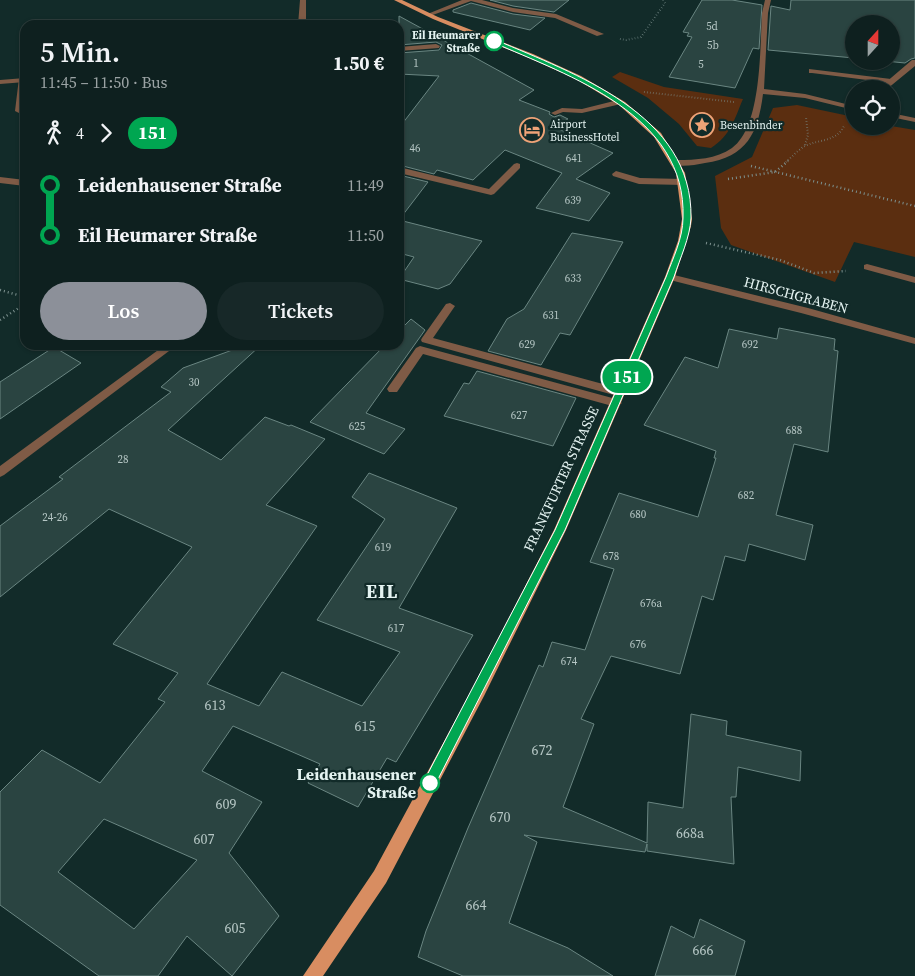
<!DOCTYPE html>
<html lang="de">
<meta charset="utf-8">
<style>
body{margin:0;font-family:"Source Serif 4",serif;background:#172828;color:#f1f3f6;height:100vh;display:flex;flex-direction:column;font-size:19px;white-space:nowrap}
*{box-sizing:border-box;margin:0}
p{font-size:16px;color:#9ba3a4}
.icon{flex:none;width:28px;height:28px;fill:none;stroke:currentColor;stroke-width:2;stroke-linecap:round;stroke-linejoin:round}
.map{position:relative;flex:1;overflow:hidden}
.panel{position:absolute;left:20px;top:20px;width:384px;height:330px;display:flex;flex-direction:column;background:#0e201f;border-radius:15px;box-shadow:0 1px 4px #0004,0 0 0 1px #2e3e3d}
.panel>*{flex:none}
.badge{padding:0 10px;border-radius:16px;font-size:18px;line-height:32px}
.needle{width:32px;rotate:21deg}
.tools{position:absolute;left:845px;top:15px;display:grid;gap:10px}
.tools a{display:grid;place-items:center;width:55px;height:55px;border-radius:50%;background:#0e201f;box-shadow:0 1px 4px #0004,0 0 0 1px #2e3e3d;font-size:25px}
.map>.badge{position:absolute;translate:-50% -50%;box-shadow:0 0 0 2px #fff}
.legs{display:flex;align-items:center;gap:8px;height:55px;padding:0 20px;font-size:16px}
.legs p{margin-inline-start:auto}
.summary{display:flex;align-items:center;justify-content:space-between;height:85px;padding:0 20px}
h1{font-size:28px;font-weight:600;line-height:38px}
.button{display:flex;gap:10px;margin-top:auto;padding:10px 20px}
.button a{flex:1;height:58px;border-radius:30px;background:#8c9099;color:#fff;font-size:20px;font-weight:600;line-height:58px;text-align:center}
.button a+a{background:#172828;color:#f1f3f6}
ul{padding:0 20px;list-style:none}
li{display:flex;align-items:center;gap:18px;height:50px;font-size:19px}
li i{display:grid;place-items:center;width:8px;height:100%;margin:0 6px;background:currentColor}
li i::after{content:'';width:12px;height:12px;margin:-6px;border:4px solid;border-radius:50%;background:#0e201f}
li p{margin-inline-start:auto}
li:first-child i{background:linear-gradient(#0000 50%,currentColor 0)}
li:last-child i{background:linear-gradient(currentColor 50%,#0000 0)}
.map>svg:first-child{display:block}
.green{fill:#5b2e10}
.building{fill:#2a4441;stroke:#6a8682;fill-rule:evenodd}
.lines{fill:none;stroke-linecap:round;stroke-linejoin:round}
.path-far1{stroke:#7d918f;stroke-width:2;stroke-dasharray:0.5 2.5;stroke-linecap:butt}
.path{stroke:#7d918f;stroke-width:2.5;stroke-dasharray:1 3;stroke-linecap:butt}
.service{fill:#7f5b46;fill-rule:evenodd}
.minor{fill:#7f5b46;fill-rule:evenodd}
.tertiary{fill:#7f5b46;fill-rule:evenodd}
.primary{fill:#d88d61;fill-rule:evenodd}
.line-1{fill:#00a651;stroke:#fff}
.stop-1-dot{fill:#fff;stroke:#00a651;stroke-width:2.5}
.labels{text-anchor:middle;stroke-width:4.5;stroke-linejoin:round;paint-order:stroke}
.number-label{font-size:11px;fill:#b6c7c5}
.far-stop-label{font-size:11px;font-weight:bold;fill:#e4f3f1;stroke:#122b29;text-anchor:end}
.far-poi-label{font-size:11px;fill:#e4f3f1;stroke:#122b29;text-anchor:start}
.street-label{font-size:14px;fill:#e4f3f1;stroke:#122b29}
.near-number-label{font-size:14px;fill:#b6c7c5}
.near-stop-label{font-size:16px;font-weight:bold;fill:#e4f3f1;stroke:#122b29;text-anchor:end}
.district-label{font-size:19px;font-weight:bold;letter-spacing:1px;fill:#e4f3f1;stroke:#122b29}
</style>
<div class="map">
<svg width="915" height="976" viewBox="0 0 915 976">
<rect width="100%" height="100%" fill="#122b29"/>
<path class="green" d="M620,72l44,15 79,12c-9,21 -12,36 -32,49l-14,-2 -18,-22 -31,-26 -36,-21z
M797,105l57,12v9h37l24,4v127l-61,-15 -19,40 -104,-37 -10,-17 -6,-52 37,-19 21,-49z"/>
<path class="building" d="M490,0h79l-15,12 -41,-6z
M702,0h30l30,5 -3,44 -6,-1 -18,40 -66,-11 23,-40 -5,-1 2,-3 -6,-1z
M791,0h124v58l-4,1 -6,4 -20,-2h6v-37h-37v34l-86,-8 3,-44 19,4z
M471,3l42,11 32,4 -15,12 -77,-18v-2z
M399,16l135,74 -15,10 31,12 -1,2 5,3 6,-2 8,4 -14,8 59,26 -37,26 34,14 -21,28 -53,-13 26,-35 -57,-23 -32,30 -36,-10 -3,4 -35,-9v-37l40,-52 -40,-2v-21l40,-3 3,-5 -6,-3 -37,3z
M399,175l29,7 -29,38z
M399,220l83,21 -32,43 -12,5 -39,-10 15,-22 -15,-4z
M572,233l51,9 -53,93 -10,-2 -19,32 -53,-14 19,-32 17,-10z
M411,319l14,11 -59,83 39,16 -21,25 -74,-32 75,-77h14v-14z
M779,328l56,11 -1,11 4,1 -10,101 -34,-8 -18,71 37,10 -8,35 -56,-16 -4,17 -20,-5 -12,44 -11,-4 -22,78 -69,-18 -30,63 13,5 -31,83 84,36 1,-41 35,6 8,-94 36,7 -1,14 75,16 -1,30 -62,-14 -2,30h-5l3,67 -87,-13v-7l-2,8 -121,-17 13,7 -28,81 59,25 45,28h-150l-45,-19 8,-26 42,-103 71,-163 4,2 9,-25 33,8 29,-81 -24,-7 29,-69 79,24 18,-59h-2l2,-7 -72,-26 41,-68 33,11 11,-39 48,10z
M246,345h15l-93,85 53,30 44,-43 24,9 2,-1 34,14 -59,66 51,21 -110,158 52,22 23,-34 80,34 38,-54 -83,-32 68,-101 -33,-22 17,-24 88,35 -58,100 74,27 -77,127 -9,-4 -29,49 -50,-24 12,-19 -87,-38 -31,45 60,31 -33,51 50,63 -47,60 -45,-40 -29,40h-59l-99,-71v-113l42,-42 58,33 65,-81 -7,-3 20,-26 -65,-29 79,-97 -83,-38 -109,88v-71l63,-47 -4,-2 112,-85 -10,-5 22,-19zM104,819l93,41 -63,69 -76,-57z
M54,347l27,16 -81,56v-37z
M477,371l99,27 -23,48 -109,-30 20,-33 5,1z
M700,919l45,22 -10,35h-80l16,-50 23,12z"/>
<g class="lines">
<path class="path-far1" d="M620,39l6,1 15,-3 24,-34 -2,-3
M644,92l90,10
M805,145l3,-10 -2,-18
M786,162c6,-5 13,-13 19,-16 15,-7 31,-4 39,-20"/>
<path class="path" d="M751,166l164,40
M728,179l47,-7 13,-11
M706,243l74,17 34,13 32,-2
M0,290l25,7
M0,320l25,-16"/>
<path class="service" d="M462,0h20l31,8 43,6 48,20 -7,2 -42,-18 -42,-6 -42,-11 -41,15 -5,-1z
M809,69l82,10 4,2 -4,2 -79,-10h-3z
M19,78l6,1 -2,32 -4,2 -4,-2z
M618,100h3v4l-39,9 -19,-1 -8,3 -4,-2 11,-5 20,1z
M517,163l3,1v4l-26,26 -3,1 -92,-22v-6l90,22 25,-25z
M616,171l24,7 43,1 4,3 -4,3 -44,-1 -26,-8 -1,-2z
M867,264l48,13v6l-51,-14v-4z
M450,303l5,3 -22,32 192,52 2,3 -6,4 -199,-55 -1,-2 1,-2 24,-34z
M420,346l196,53 6,4 -6,4 -193,-53 -26,38h-8l-2,-3 2,-3 27,-38z"/>
<path class="minor" d="M300,0h6v25h-8z
M765,0h6l-3,13 -4,76 41,5 49,12v4l-49,-12 -42,-4c-5,39 -16,63 -58,69 -10,2 -21,4 -31,2v-4l3,-1c19,0 39,-1 55,-12 30,-21 28,-101 30,-135z
M436,44l4,2 -1,2 -40,3v-4z
M912,60h3v6l-28,23h-9z
M25,78v4l-25,2v-4z
M891,113l24,5v4l-24,-5z
M0,177l25,3v6l-25,-3z
M165,345h12l-173,130 -4,2v-11z"/>
<path class="tertiary" d="M670,274l138,34 107,30v6l-114,-31 -135,-34v-4z"/>
<path class="primary" d="M394,0h8l36,17 95,37 48,22 44,26 36,31 24,40 7,46 -1,7 -16,51 -109,253 -82,166 -98,187 -63,93h-20l71,-105 100,-185 80,-156 111,-253 13,-36 4,-22 -6,-46 -22,-36 -35,-32 -43,-26 -49,-22 -94,-38z"/>
</g>
<path class="line-1" d="M492,40h4c79,34 197,74 195,178 -1,20 -11,40 -17,59l-109,253 -131,257 -4,2 -5,-2 -1,-4 1,-4 130,-249 111,-253c7,-19 17,-39 17,-59 4,-103 -113,-142 -191,-176z"/>
<defs>
<symbol id="sight-ring" viewBox="-11 -11 22 22"><circle r="9.5" fill="#122b29" stroke="#efa377" stroke-width="1.5"/><path d="M0-6L1.8-2.2L6-1.7L2.9 1.2L3.7 5.4L0 3.3L-3.7 5.4L-2.9 1.2L-6-1.7L-1.8-2.2Z" fill="#efa377"/></symbol>
<symbol id="hotel-ring" viewBox="-11 -11 22 22"><circle r="9.5" fill="#122b29" stroke="#efa377" stroke-width="1.5"/><path d="M-6-4.5h1.5V1H6V5H4.5V3h-9V5H-6ZM-4 0a1.8 1.8 0 1 1 3.6 0ZM.5 0V-2.5h3Q6-2.5 6 0Z" fill="#efa377"/></symbol>
</defs>
<g fill-rule="evenodd">
<use href="#sight-ring" x="688" y="111" width="28" height="28"/>
<use href="#hotel-ring" x="518" y="116" width="28" height="28"/>
</g>
<g class="stop-1-dot">
<circle cx="494" cy="41" r="9"/>
<circle cx="430" cy="783" r="9"/>
</g>
<g class="labels">
<g class="number-label">
<text x="712" y="30">5d</text>
<text x="713" y="49">5b</text>
<text x="416" y="67">1</text>
<text x="701" y="68">5</text>
<text x="415" y="152">46</text>
<text x="574" y="162">641</text>
<text x="573" y="204">639</text>
<text x="573" y="282">633</text>
<text x="551" y="319">631</text>
<text x="527" y="348">629</text>
<text x="750" y="348">692</text>
<text x="194" y="386">30</text>
<text x="519" y="419">627</text>
<text x="357" y="430">625</text>
<text x="794" y="434">688</text>
<text x="123" y="463">28</text>
<text x="746" y="499">682</text>
<text x="638" y="518">680</text>
<text x="55" y="521">24-26</text>
<text x="383" y="551">619</text>
<text x="611" y="560">678</text>
<text x="651" y="607">676a</text>
<text x="396" y="632">617</text>
<text x="638" y="648">676</text>
<text x="569" y="665">674</text>
</g>
<g class="far-stop-label">
<text x="480" y="39">Eil Heumarer<tspan x="480" dy="13">Straße</tspan></text>
</g>
<g class="far-poi-label">
<text x="550" y="128">Airport<tspan x="550" dy="13">BusinessHotel</tspan></text>
<text x="720" y="129">Besenbinder</text>
</g>
<g class="street-label">
<text transform="translate(796 295) rotate(15)" y="5">HIRSCHGRABEN</text>
<text transform="translate(561 479) rotate(-65)" y="5">FRANKFURTER STRASSE</text>
</g>
<g class="near-number-label">
<text x="215" y="710">613</text>
<text x="365" y="731">615</text>
<text x="542" y="755">672</text>
<text x="226" y="809">609</text>
<text x="500" y="822">670</text>
<text x="690" y="838">668a</text>
<text x="204" y="844">607</text>
<text x="476" y="910">664</text>
<text x="235" y="933">605</text>
<text x="703" y="955">666</text>
</g>
<g class="near-stop-label">
<text x="416" y="780">Leidenhausener<tspan x="416" dy="18">Straße</tspan></text>
</g>
<g class="district-label">
<text x="382" y="598">EIL</text>
</g>
</g>
</svg>
<div class="tools">
<a><svg class="needle" viewBox="-14 -14 28 28"><path d="M0-13l5 13h-10z" fill="#e53935"/><path d="M0 13l5-13h-10z" fill="#9ba3a4"/></svg></a>
<a><svg class="icon" aria-label="locate" viewBox="0 0 24 24"><circle cx="12" cy="12" r="6"/><path d="M12 2v4M12 18v4M2 12h4M18 12h4"/></svg></a>
</div>
<b class="badge" style="left:627px;top:377px;background:#00a651;color:#fff">151</b>
<section class="panel">
<div class="summary"><div><h1>5 Min.</h1><p>11:45 – 11:50 · Bus</p></div><b>1.50 €</b></div>
<div class="legs"><svg class="icon" aria-label="walk" viewBox="0 0 24 24"><circle cx="13" cy="4" r="2"/><path d="M13 8l-2 6 4 7M11 14l-3 7M7 12l3-4h3l4 4"/></svg>4<svg class="icon" aria-label="forward" viewBox="0 0 24 24"><path d="M9 5l7 7-7 7"/></svg><b class="badge" style="background:#00a651;color:#fff">151</b></div>
<ul>
<li><i style="color:#00a651"></i><b>Leidenhausener Straße</b><p>11:49</p></li>
<li><i style="color:#00a651"></i><b>Eil Heumarer Straße</b><p>11:50</p></li>
</ul>
<div class="button"><a>Los</a><a>Tickets</a></div>
</section>
</div>
